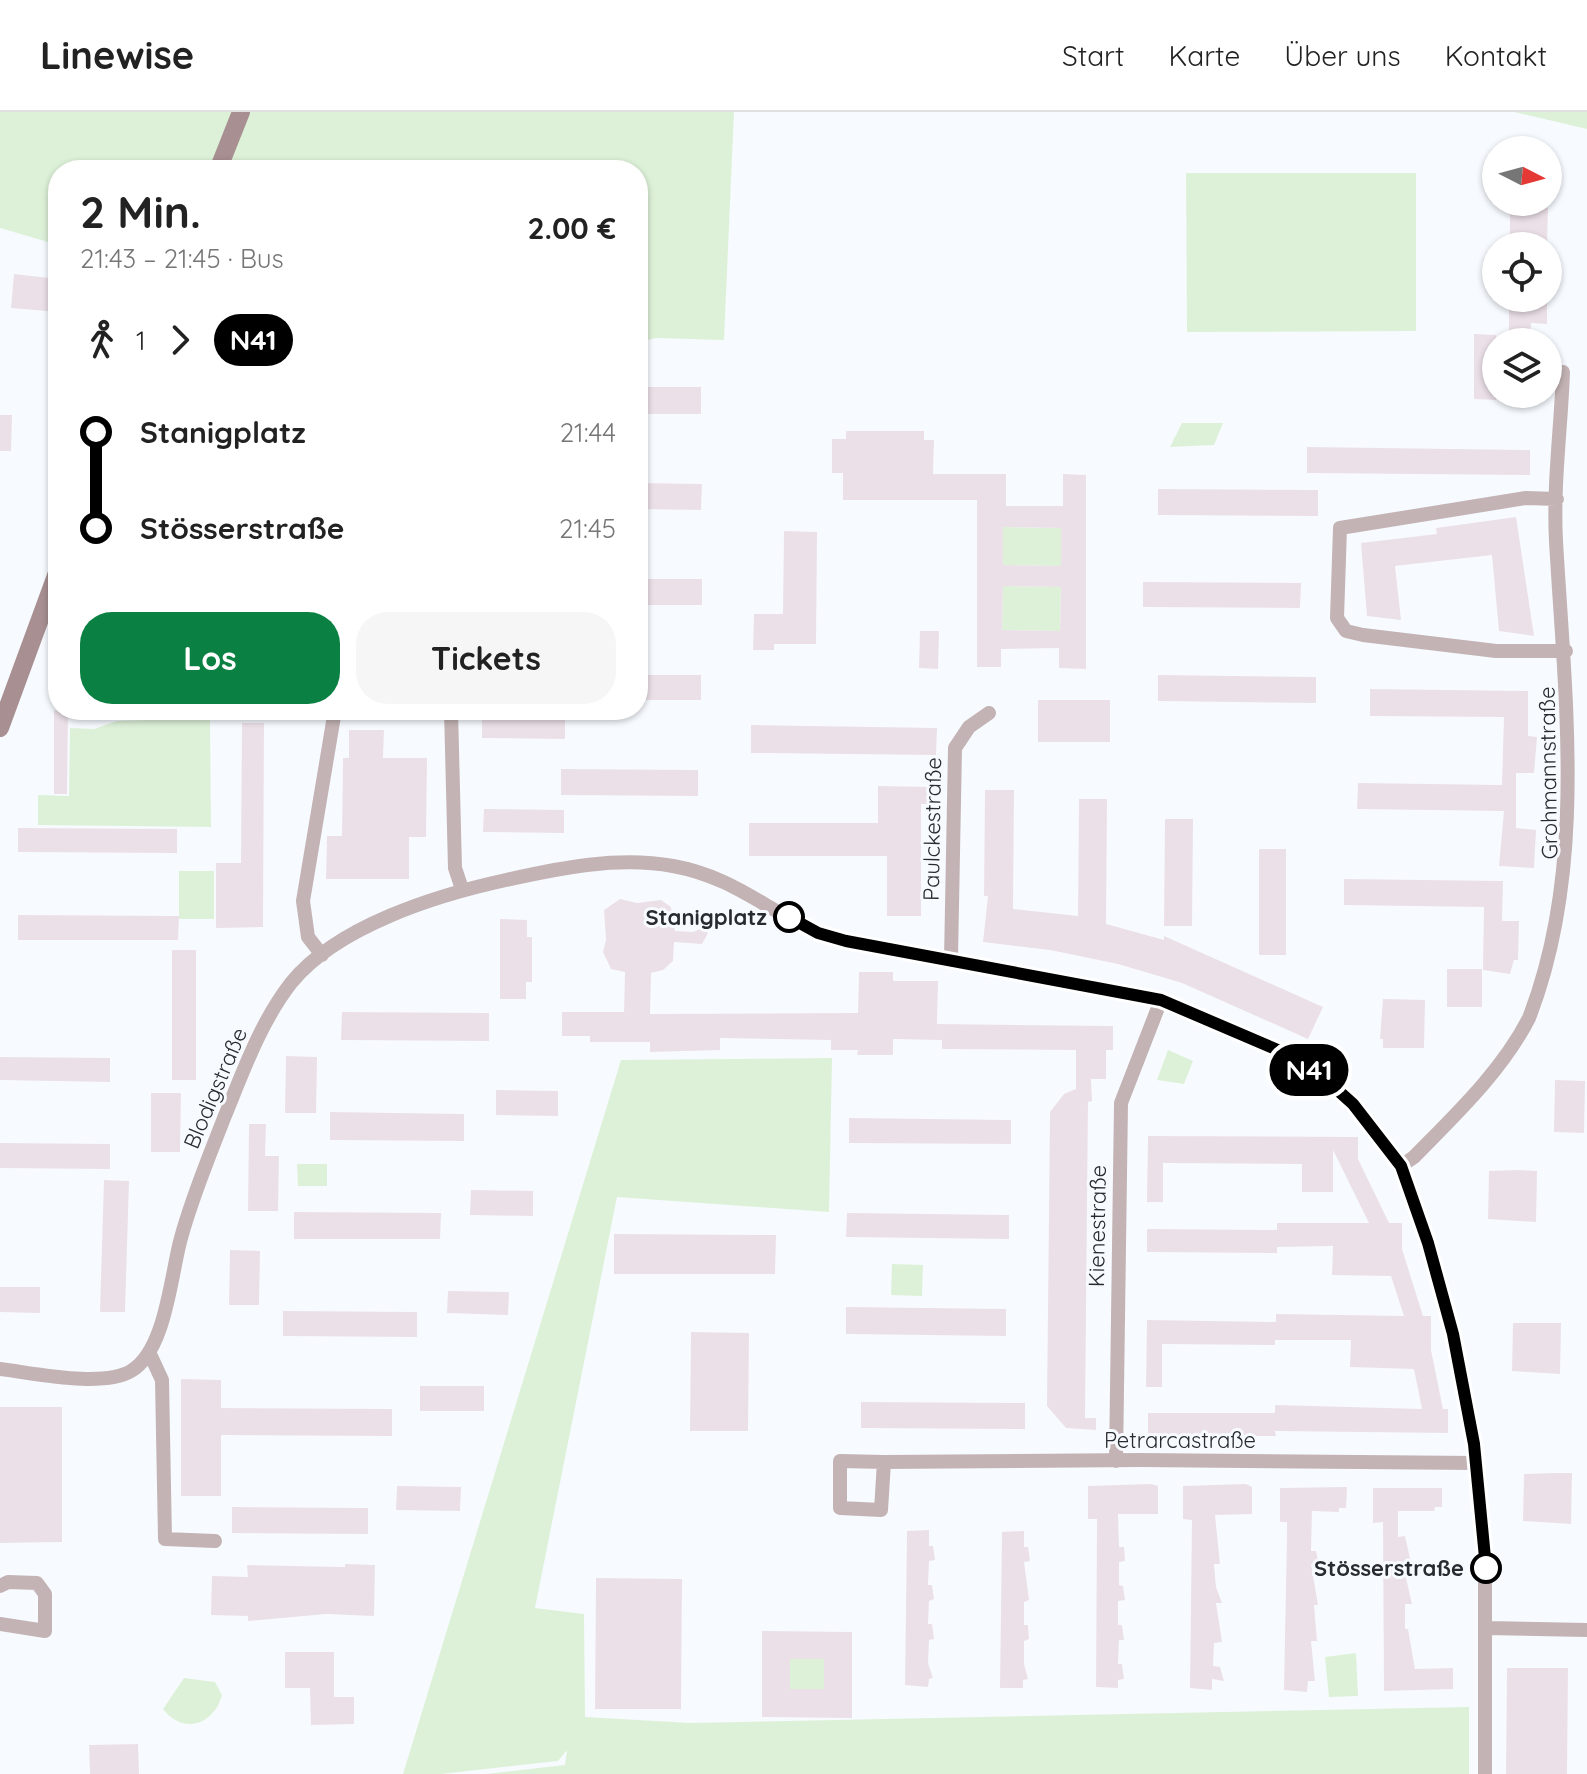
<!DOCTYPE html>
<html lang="de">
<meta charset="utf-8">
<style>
body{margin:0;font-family:Quicksand,sans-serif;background:#f6f6f6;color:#222;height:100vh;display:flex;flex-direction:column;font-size:30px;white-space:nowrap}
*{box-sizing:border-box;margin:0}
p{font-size:26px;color:#767676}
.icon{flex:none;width:44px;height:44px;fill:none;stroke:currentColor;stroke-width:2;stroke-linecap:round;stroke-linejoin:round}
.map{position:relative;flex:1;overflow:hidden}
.side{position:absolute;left:48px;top:48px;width:600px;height:560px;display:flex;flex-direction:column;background:#fff;border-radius:32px;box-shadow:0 2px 6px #0004}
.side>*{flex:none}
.badge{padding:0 16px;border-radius:26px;font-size:28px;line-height:52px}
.needle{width:52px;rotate:96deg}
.controls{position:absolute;left:1482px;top:24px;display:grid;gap:16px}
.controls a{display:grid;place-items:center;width:80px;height:80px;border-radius:50%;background:#fff;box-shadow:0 2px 6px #0004;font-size:40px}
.map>.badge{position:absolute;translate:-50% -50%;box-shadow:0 0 0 4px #fff}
.legs{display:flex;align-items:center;gap:12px;height:88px;padding:0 32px;font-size:26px}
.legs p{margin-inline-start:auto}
.head{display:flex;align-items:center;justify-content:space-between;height:136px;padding:0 32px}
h1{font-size:44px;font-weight:700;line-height:60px}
.action{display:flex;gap:16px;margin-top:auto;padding:16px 32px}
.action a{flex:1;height:92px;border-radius:32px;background:#0b8043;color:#fff;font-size:32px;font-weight:700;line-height:92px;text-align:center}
.action a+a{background:#f6f6f6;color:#222}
ul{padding:0 32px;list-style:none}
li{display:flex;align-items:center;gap:28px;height:96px;font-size:30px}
li i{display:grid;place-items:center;width:12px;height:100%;margin:0 10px;background:currentColor}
li i::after{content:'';width:20px;height:20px;margin:-10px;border:6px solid;border-radius:50%;background:#fff}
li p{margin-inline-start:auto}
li:first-child i{background:linear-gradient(#0000 50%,currentColor 0)}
li:last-child i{background:linear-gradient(currentColor 50%,#0000 0)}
header{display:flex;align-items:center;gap:48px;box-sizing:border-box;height:112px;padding:0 40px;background:#fff;border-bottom:2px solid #e0e0e0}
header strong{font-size:38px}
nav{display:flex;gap:44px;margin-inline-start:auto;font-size:28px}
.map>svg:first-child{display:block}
.green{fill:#ddf1d8}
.building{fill:#ece0e8;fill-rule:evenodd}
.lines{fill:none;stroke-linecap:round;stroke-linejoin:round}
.street{stroke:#c3b3b4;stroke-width:14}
.secondary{stroke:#a89092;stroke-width:18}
.line-1-casing{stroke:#fff;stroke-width:18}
.line-1{stroke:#000;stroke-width:12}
.stop-1-dot{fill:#fff;stroke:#000;stroke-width:4}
.labels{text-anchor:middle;stroke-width:6;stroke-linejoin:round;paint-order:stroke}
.street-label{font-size:22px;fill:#282b2f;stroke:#f7fbff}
.stop-label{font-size:22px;font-weight:bold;fill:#282b2f;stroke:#f7fbff;text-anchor:end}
</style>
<header>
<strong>Linewise</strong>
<nav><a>Start</a><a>Karte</a><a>Über uns</a><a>Kontakt</a></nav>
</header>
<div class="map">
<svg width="1587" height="1662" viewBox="0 0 1587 1662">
<rect width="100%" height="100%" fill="#f7fbff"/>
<path class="green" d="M0,0h734l-10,228 -68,-2 -18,4v-172h-580v75l-58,-17z
M1514,0h73v17z
M1186,61h230v158l-229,1z
M1182,311h41l-9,22 -44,2z
M1003,415l58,1v38l-58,-1z
M1003,474l58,1 -1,44 -58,-1z
M210,606l1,109 -173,-2v-30l31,1 1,-68 24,1 23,-8z
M179,759h35v48h-35z
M1168,938l25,11 -9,23 -27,-4z
M832,946l-3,154 -212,-15 -82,411 49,6 1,103 106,6 778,-16v67h-983l79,-9 2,-15 -9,11 -117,13h-38l218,-714z
M297,1052h30v22h-29z
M892,1152l31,1 -1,31 -31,-1z
M1356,1541l2,43 -29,1 -4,-40z
M790,1547h34v30h-34z
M184,1566l31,4 7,13c-8,30 -39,40 -59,14z"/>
<path class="building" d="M1510,96h38l-1,38h-37z
M14,162l44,5v33l-47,-4z
M1509,186h38v26l-16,-1 -1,19h-21z
M1474,222l22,1v65l-22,-1z
M638,275h63v27h-63z
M0,303h12l-1,36h-11z
M846,319h78v9h10l-1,34h73v32h57v-32l23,1v194l-27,-1v-20l-58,1v18h-24v-167h-134v-27h-11v-34h14zM1003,415l58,1v38l-58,-1zM1003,474l58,1 -1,44 -58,-1z
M1307,335l223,3v25l-223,-2z
M638,371l64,1 -1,26 -63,-1z
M1158,377l160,1v26l-160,-1z
M1516,405l18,119 -35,-5 -7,-76 -97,11 6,54 -34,-4 -6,-73 76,-9 -1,-6z
M784,419l33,1 -1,112h-42v6h-21l1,-36h29z
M638,467h64v26h-64z
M1143,470l158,1 -1,25 -157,-1z
M920,519h19l-1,38 -19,-1z
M638,563h63v25h-63z
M1158,563l158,2v26l-158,-2z
M1370,577l158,2v45l9,1 -3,36h-18v55l20,2 -2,38 -35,-2 5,-55 -147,-2 1,-26 144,2 2,-68 -134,-1z
M1038,588h72v42h-72z
M54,598h14l-1,84h-13z
M482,601h83v26l-83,-1z
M242,611h22l-1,204 -47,1v-65h25z
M751,613l186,3 -1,27 -185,-2z
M349,618h35l-1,28h44l-1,79h-17v42h-83l1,-43h15l1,-78h6z
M561,657l137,1v26l-137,-1z
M878,674l55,1 -1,17h-11v112h-34v-60h-138v-33h129z
M985,678h29l-1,119 65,7 1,-117h28l-1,125 58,16v-4l159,71 -15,32 -126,-56 -64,-19 -68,-14 -67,-8 5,-46h-4z
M484,697l80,1v23l-81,-1z
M1165,707h28l-1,107h-28z
M18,716l159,1v24l-159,-1z
M1259,737h27v106h-27z
M1344,767l159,2 -1,40h17l-1,39h-4l-4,14 -27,-4 1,-63 -140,-2z
M620,787l17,4 24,-3 10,7 4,24 18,1 9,-4 6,5 -6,11 -28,-2 -1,19 -10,9 -12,3 -1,41 208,-1 1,-41h34v9h45l-1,43 176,2v24h-7v29h-15l1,22 -4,1 -3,316h11v12l-30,-2 -19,-22 3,-294 14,-18 12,-5v-39l-134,-1v-9l-49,-1v16h-36l1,-5h-27v-10l-111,-2v12l-70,2v-10h-60v-6h-28v-24h62l1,-40 -14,-3 -8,-17 3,-12 -2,-30z
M18,803l161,1 -1,24h-160z
M500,807l27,1v17h5v45h-6v17h-26z
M172,838h24v130h-24z
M1447,857h35v38h-35z
M1383,887l42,1 -1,48h-41v-9h-3z
M342,900l147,1v28l-148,-1z
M286,944l31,1 -1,56h-31z
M0,945l110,1v24l-110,-2z
M1555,968l30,1 -1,52 -30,-1z
M496,978l62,1v25l-62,-1z
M151,981h30l-1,59h-29z
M330,1000l134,2v27l-134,-1z
M849,1006l162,2v24l-162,-1z
M249,1012h17l-1,32h14l-1,55h-30z
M1148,1024l210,1v22l31,64h13v26l21,67h8v34l12,59h5v24l-173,-2 1,5h-128v-23h127v-8l147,4 -8,-40 -64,-2 1,-27h-76v5l-113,-1v43h-16l1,-67 129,2v-8l128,2 -13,-40 -59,-1 1,-29 -56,1v6l-130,-1v-23l130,1v-7h92l-36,-73v42h-31v-28l-139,-1v39h-16z
M0,1031l110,1v25l-110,-1z
M1519,1058l18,1 -1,51 -48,-3 1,-48z
M104,1068l25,1 -4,131h-25z
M471,1078l62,1v25l-63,-1z
M294,1100l147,1 -1,26h-146z
M847,1101l162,2v24l-163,-2z
M614,1122l162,1 -1,39h-161z
M230,1138l30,1 -1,54h-30z
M0,1175h40v26l-40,-1z
M448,1179l61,1 -1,23 -61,-2z
M846,1195l160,2v27l-160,-2z
M283,1199l134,1v25l-134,-1z
M1513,1211h48l-1,51 -48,-3z
M691,1220l58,1 -1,98h-58z
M181,1267l40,1v28l171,1v27l-171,-1v61h-40z
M420,1274h64v25h-64z
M861,1290l164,1v26l-164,-1z
M0,1295h62v135l-62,1z
M1554,1361h18l-1,51 -48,-3 1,-47z
M1151,1372l7,2v28h-40l1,33h5l1,14 -6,1v23l4,1 2,14 -7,1v24h4l2,15h-5l-1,24h4l2,15 -6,1v8l-22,-1 1,-168h-9v-33z
M1246,1372l6,3v27l-37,1 5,49h-6l2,23 6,16h-6l6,39 -8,1 -1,23 7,1 4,14 -12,-2v11l-22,-2 2,-168 -9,-1v-33z
M397,1374l64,1 -1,24 -64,-1z
M1347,1375l-1,21h-7v4l-27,-1 -1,40h5l3,13h-8l7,41h-4l3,36h-6l4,40h-7l-1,11 -23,-2 3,-156v-12h-7v-34z
M1373,1376h69v19h-7l-1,4h-36v26l7,-1 7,31 -8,2 8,35h-7v25h3l7,40 38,-1v21l-69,2 -1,-169 -10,1z
M232,1395l136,1v26l-136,-1z
M929,1418v16h4l2,14 -6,1 -1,24h4l2,14 -5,2 -1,23h4l2,15 -5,1 -1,23 5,15 -4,1 -1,8 -23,-2 2,-154z
M1024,1419v16h4l2,14 -6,1 5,38 -5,2v23h4l1,14 -5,2v23l4,15 -5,1v8h-23l2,-156z
M345,1452l30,1 -1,51 -48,-2 -78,7v-5l-37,-1 1,-39 36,1 -1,-12 98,2z
M596,1466l86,1 -1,130h-86z
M762,1519l90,1v86l-90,-1zM790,1547h34v30h-34z
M285,1540h49v45h20v27l-43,1 -1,-37h-25z
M1507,1556h61l-1,106h-61z
M138,1632l1,30h-49l-1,-29z"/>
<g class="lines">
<path class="street" d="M1557,387l-31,-1 -186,30 -3,90 9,13 17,4 133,16h70
M451,598l4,158 7,21
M322,843l-14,-18 -5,-36 32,-191
M951,847l4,-211 14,-21 20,-14
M1401,1054l13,-9c41,-42 88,-86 115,-139 58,-149 36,-318 27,-477 -3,-56 5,-113 7,-169
M149,1240l13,28 3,159 50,2
M0,1257c34,4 102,19 131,2 35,-20 40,-98 50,-133 11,-41 28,-81 43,-120 19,-46 36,-95 67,-135 46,-57 146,-88 215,-103 54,-12 112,-24 167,-14 67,12 100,52 159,71l329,63 119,51 53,35 37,37 31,43 27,77 25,91 21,110 11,103v227
M840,1349l44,1 -3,48 -41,-2z
M1116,1349l5,-358 40,-103
M884,1350l256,-2 336,3
M0,1474l8,-4 29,1 8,11v37l-45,-7
M1486,1516l101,2"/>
<path class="secondary" d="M218,58l23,-58
M0,616l58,-158"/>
</g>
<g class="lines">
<defs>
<path id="line-1" d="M789,805l29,16 28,8 315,59 119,51 53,35 20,18 48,62 27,77 25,91 21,110 12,124"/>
</defs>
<use href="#line-1" class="line-1-casing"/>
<use href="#line-1" class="line-1"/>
</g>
<g class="stop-1-dot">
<circle cx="789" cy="805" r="14"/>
<circle cx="1486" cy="1456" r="14"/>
</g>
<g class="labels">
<g class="street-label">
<text transform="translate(1548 661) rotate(-91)" y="8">Grohmannstraße</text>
<text transform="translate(932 717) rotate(-89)" y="8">Paulckestraße</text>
<text transform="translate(215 976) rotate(-67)" y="8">Blodigstraße</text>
<text transform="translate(1097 1114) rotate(-89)" y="8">Kienestraße</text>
<text x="1180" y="1336">Petrarcastraße</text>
</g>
<g class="stop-label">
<text x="767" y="813">Stanigplatz</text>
<text x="1464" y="1464">Stösserstraße</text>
</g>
</g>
</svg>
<div class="controls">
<a><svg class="needle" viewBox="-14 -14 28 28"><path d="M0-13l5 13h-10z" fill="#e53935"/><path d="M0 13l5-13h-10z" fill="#767676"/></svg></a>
<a><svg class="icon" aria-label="locate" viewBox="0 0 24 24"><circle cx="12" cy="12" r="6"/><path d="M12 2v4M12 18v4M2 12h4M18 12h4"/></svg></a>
<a><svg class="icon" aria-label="layers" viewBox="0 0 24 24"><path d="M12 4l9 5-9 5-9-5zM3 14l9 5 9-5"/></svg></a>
</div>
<b class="badge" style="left:1309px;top:958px;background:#000;color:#fff">N41</b>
<section class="side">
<div class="head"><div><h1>2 Min.</h1><p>21:43 – 21:45 · Bus</p></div><b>2.00 €</b></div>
<div class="legs"><svg class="icon" aria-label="walk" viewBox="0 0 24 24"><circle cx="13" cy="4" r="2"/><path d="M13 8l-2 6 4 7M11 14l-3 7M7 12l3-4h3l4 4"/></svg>1<svg class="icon" aria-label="forward" viewBox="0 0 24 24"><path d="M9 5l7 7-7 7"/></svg><b class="badge" style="background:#000;color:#fff">N41</b></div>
<ul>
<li><i style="color:#000"></i><b>Stanigplatz</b><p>21:44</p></li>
<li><i style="color:#000"></i><b>Stösserstraße</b><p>21:45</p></li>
</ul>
<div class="action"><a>Los</a><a>Tickets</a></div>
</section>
</div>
